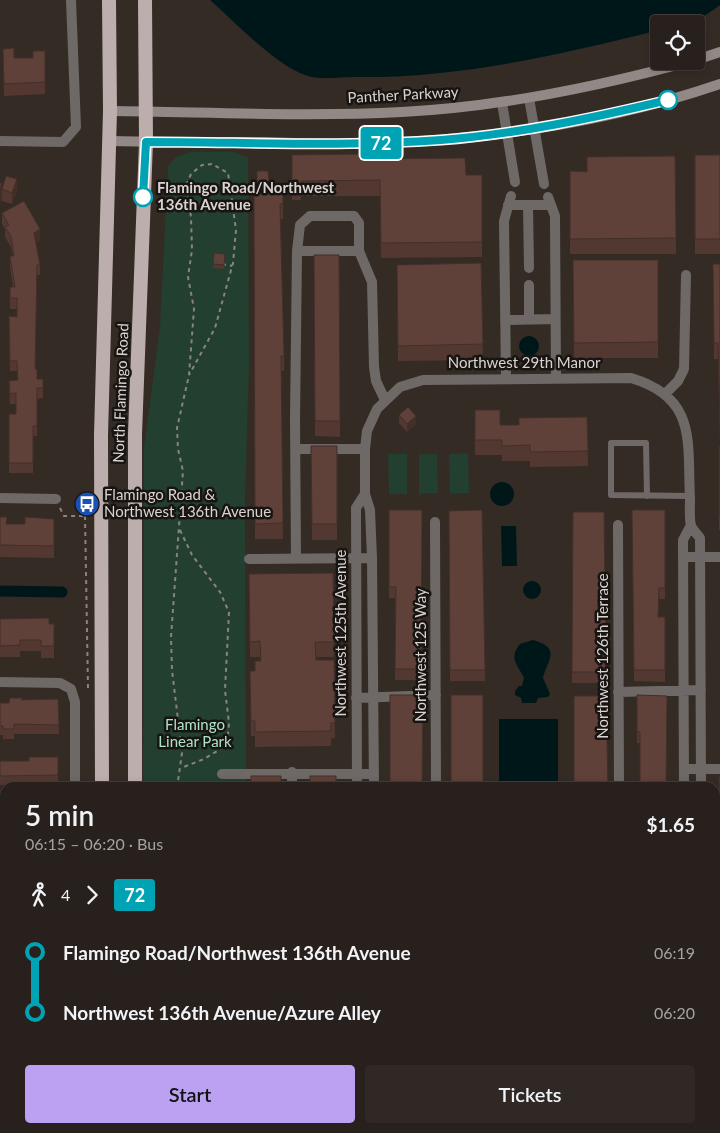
<!DOCTYPE html>
<meta charset="utf-8">
<style>
body{margin:0;font-family:Lato,sans-serif;background:#2f2825;color:#f1f3f6;height:100vh;display:flex;flex-direction:column;font-size:19px;white-space:nowrap}
*{box-sizing:border-box;margin:0}
p{font-size:16px;color:#a4a3a3}
.icon{flex:none;width:28px;height:28px;fill:none;stroke:currentColor;stroke-width:2;stroke-linecap:round;stroke-linejoin:round}
.map{position:relative;flex:1;overflow:hidden}
.sheet{position:absolute;left:0px;top:782px;width:720px;height:351px;display:flex;flex-direction:column;background:#27201c;border-radius:15px 15px 0 0;box-shadow:0 2px 8px #0003,0 0 0 1px #433e3b}
.sheet>*{flex:none}
.badge{padding:0 10px;border-radius:4px;font-size:18px;line-height:32px}
.fabs{position:absolute;left:650px;top:15px;display:grid;gap:10px}
.fabs a{display:grid;place-items:center;width:55px;height:55px;border-radius:5px;background:#27201c;box-shadow:0 2px 8px #0003,0 0 0 1px #433e3b;font-size:25px}
.map>.badge{position:absolute;translate:-50% -50%;box-shadow:0 0 0 2px #fff}
.legs{display:flex;align-items:center;gap:8px;height:55px;padding:0 25px;font-size:16px}
.legs p{margin-inline-start:auto}
.summary{display:flex;align-items:center;justify-content:space-between;height:85px;padding:0 25px}
h1{font-size:28px;font-weight:600;line-height:38px}
.primary-button{display:flex;gap:10px;margin-top:auto;padding:10px 25px}
.primary-button a{flex:1;height:58px;border-radius:5px;background:#bca0f2;color:#111;font-size:20px;font-weight:600;line-height:58px;text-align:center}
.primary-button a+a{background:#2f2825;color:#f1f3f6}
ul{padding:0 25px;list-style:none}
li{display:flex;align-items:center;gap:18px;height:60px;font-size:19px}
li i{display:grid;place-items:center;width:8px;height:100%;margin:0 6px;background:currentColor}
li i::after{content:'';width:12px;height:12px;margin:-6px;border:4px solid;border-radius:50%;background:#27201c}
li p{margin-inline-start:auto}
li:first-child i{background:linear-gradient(#0000 50%,currentColor 0)}
li:last-child i{background:linear-gradient(currentColor 50%,#0000 0)}
.map>svg:first-child{display:block}
.green{fill:#223f30}
.water{fill:#00171a}
.lines{fill:none;stroke-linecap:round;stroke-linejoin:round}
.canal{stroke:#00171a;stroke-width:11}
.path{stroke:#8a837e;stroke-width:2;stroke-dasharray:4 4;stroke-linecap:butt}
.service{stroke:#6e6867;stroke-width:6}
.minor{stroke:#6e6867;stroke-width:10}
.secondary{stroke:#928987;stroke-width:10}
.trunk{stroke:#bcaeac;stroke-width:14}
.wall{fill:#533832}
.shaded-wall{fill:#432e29}
.building{fill:#60413a;stroke:#432e29}
.line-1-casing{stroke:#fff;stroke-width:11}
.line-1{stroke:#00a3b4;stroke-width:8}
.stop-1-dot{fill:#fff;stroke:#00a3b4;stroke-width:2.5}
.labels{text-anchor:middle;stroke-width:5;stroke-linejoin:round;paint-order:stroke}
.street-label{font-size:15px;fill:#dad4d1;stroke:#181412}
.stop-label{font-size:15px;font-weight:bold;fill:#dad4d1;stroke:#181412;text-anchor:start}
.poi-label{font-size:15px;fill:#dad4d1;stroke:#181412;text-anchor:start}
.park-label{font-size:15px;fill:#a9e5c5;stroke:#181412}
</style>
<div class="map">
<svg width="720" height="1133" viewBox="0 0 720 1133">
<rect width="100%" height="100%" fill="#342b25"/>
<path class="green" d="M190,152h44l14,6 1,206 -4,135 1,288 -103,1 1,-341 16,-120 8,-161 8,-9z
M468,453l1,40 -19,1 -1,-40z
M388,454h19v40h-18z
M419,454h18l1,39 -19,1z
M103,1129h104l-1,4h-105z"/>
<path class="water" d="M210,0h510v5c-24,18 -31,19 -61,19v6c-99,25 -203,49 -306,47 -13,0 -32,3 -45,-1 -32,-10 -72,-53 -98,-76z
M519 346a10 10 0 1 1 20 0a10 10 0 1 1-20 0Z
M490 494a12 12 0 1 1 24 0a12 12 0 1 1-24 0Z
M501,526h15l1,40h-15z
M523 590a9 9 0 1 1 18 0a9 9 0 1 1-18 0Z
M533,640c30,8 13,22 10,38l7,16 -2,3 -10,1 -2,5h-14l-1,-5 -6,-3v-4l4,-5h3l2,-8c-6,-13 -16,-19 -4,-34z
M499,719h59v68h-59z
M494,1129h75l6,4h-86z"/>
<g class="lines">
<path class="canal" d="M0,591l62,1"/>
<path class="path" d="M222,264l10,2
M60,508l4,8h22
M85,516l3,172
M180,530l12,25 28,37 9,20 -4,78 4,33 -1,11 -6,14 -18,11 -23,9
M177,788l5,-35 -10,-83 -1,-33 12,-166 -5,-22 -1,-21 12,-53 5,-66 -6,-32 4,-27 -1,-33 -5,-32 5,-11 11,-9 10,-1 16,9 8,57 -3,33 -18,65 -26,47
M132,1133l1,-4
M196,1133l1,-4"/>
<path class="service" d="M647,496l-1,-53h-35v52l79,1
M217,1133l1,-4"/>
<path class="minor" d="M529,98l15,86
M502,103l13,79
M0,141l63,1 13,-15 -5,-127
M548,197l7,19 1,162
M508,205h43
M528,205l1,63
M297,251h62l13,31 2,85 2,14 9,19
M529,285v34
M505,320l50,-1
M506,378l-2,-157 7,-25
M665,394l13,-13 6,-12 2,-94
M296,449h69
M0,498l56,1
M435,522l1,266
M618,525l1,263
M683,557h37
M249,559l123,-1
M296,559l-1,-139 2,-169 3,-26 10,-9h44l5,7v28
M0,682l60,1 11,6 4,13v86
M618,692l83,-2
M356,698l80,-3
M684,769h36
M292,772v16
M222,774h152
M357,788l-1,-280 9,-14
M374,788l-2,-230 -2,-48 -5,-16v-45l2,-18 10,-22 23,-22 23,-7 208,-2c67,20 56,64 59,121 0,8 -1,19 1,27 2,4 6,8 9,12l1,250
M684,788l-1,-248 8,-15
M0,809h5
M715,1030h5
M715,1119h5
M367,1129v4
M696,1129v4"/>
<path class="secondary" d="M696,60l24,-8
M110,111c97,1 195,6 292,1 99,-5 195,-25 290,-51
M109,141c52,1 104,1 155,1 39,1 79,3 118,1 114,-4 230,-22 338,-59"/>
<path class="trunk" d="M102,788l-1,-353 9,-324 -1,-111
M135,788v-354l11,-292 -1,-142
M52,1133l1,-4
M85,1133l2,-4"/>
</g>
<path class="wall" d="M3,49l11,9h19l12,-7v43l-41,2z
M292,155l79,4 95,16h16v82l-101,1 -1,-62h-79v4h-9z
M695,155h25v99h-25z
M675,156l1,98h-106v-83l17,1z
M257,171h11l1,15 -12,1z
M0,183l2,5 15,3 -5,13 -10,-3v-5l-2,6z
M254,194h29v25h-3l4,137v15h-3l2,168h-28z
M2,213l38,27 -5,2 5,23v10h-3l-2,94 2,10h6v19l-6,1v37h-4v37h-24v-59h7v-10h-6l-1,-23 8,-1v-9h-7l-1,-55 8,1v-8h-7v-22h3l-3,-20v-11h3l-2,-9 -6,-10v-8l-3,-5z
M214,253l11,1 -1,15 -11,-1z
M314,255h25l1,182 -25,-1z
M573,260h85v98h-84z
M481,263l2,97 -85,1 -1,-81z
M713,264h7v178l-2,-83h-4z
M475,410l25,15h19l68,-8 1,49 -58,1v-6h-28v-6h-27z
M399,415l17,9 -9,8 -8,-9z
M311,446h26v94h-25z
M719,446h1v84h-1z
M389,510h33l-1,170h-26v-82h-6z
M482,510l3,171h-35l-1,-170z
M632,510h33v89h-6l-1,18h7v65l-31,-1z
M573,512h31l2,171h-34z
M0,517l6,7h19l29,-5v39l-54,-1z
M333,573l1,84h-19l1,3h18l1,78h-4v8l-76,1v-11h-4l-1,-65h5l5,-10v-4h-10l-1,-83z
M0,619l54,5v34h-13v-7h-21v6h-20z
M637,695l30,1 -27,47h-3z
M58,699l1,35h-45v5h-11v-4h-3v-32h9l13,-3z
M58,757v27l-58,1v-24h29z
M281,776v12h-30z
M5,855v33l-5,-5v-23z
M5,888v19l-3,-8v-10z
M3,944l1,118h1v34l-5,-2v-134z
M268,1129h79v4h-79z"/>
<path class="shaded-wall" d="M17,179v12l-5,13v-11z
M2,183v13l-2,6v-12z
M40,229v11l-6,3v-10z
M416,416v8l-9,8v-8z
M5,1048v11l-3,13v-11z"/>
<path class="building" d="M14,48v10h19v-7h12v31l-41,2 -1,-35z
M371,154v5l94,-1 1,17h16v67l-101,1 -1,-63 -79,1v4h-9v-30z
M695,155h25v84h-25z
M675,156l1,82 -106,1v-68l17,1v-15z
M257,171h11l1,11 -12,1z
M6,176l11,3 -5,14 -10,-4z
M0,183h2l-2,7z
M254,194h29v10h-3l4,152h-3l2,167 -28,1z
M24,201l16,28 -6,4 6,32h-3l-2,104h2v10h6v9h-6v38h-4v37h-24v-49h7v-21l-6,1 -1,-13 9,-1 -1,-19h-7l-1,-45 8,1v-19h-7v-11h5l-5,-31h4l-3,-20 -6,-9 4,-2 -7,-12z
M214,253l11,1 -1,11 -11,-1z
M314,255h25l1,166h-25z
M573,260h85v82l-84,1z
M481,263l2,81 -85,2 -1,-81z
M713,264h7v163l-2,-84h-4z
M408,407l8,9 -9,8 -8,-9z
M475,410h25v15h19v-7l68,-1 1,34 -58,1v-7l-28,1v-6h-27z
M311,446h26v78h-25z
M719,446h1v69h-1z
M389,510h33l-1,159h-26l1,-82h-7z
M482,510l3,160h-35l-1,-159z
M632,510h33v78h-6l-1,29h7v53h-31z
M573,512h31l2,160h-34z
M0,517h7l-1,7h19v-7l29,2v27l-54,-1z
M333,573l1,69h-19l1,18h18l1,63h-4v8l-76,1v-11h-4l-1,-50h5v-10h6l-1,-20 -10,1 -1,-68z
M49,618v6h5v22h-13v-6h-21v5l-20,1v-27z
M390,695h33l-1,93h-32z
M451,695h32v93h-32z
M637,695l30,1 -1,92h-26v-56h-3z
M574,696h32l2,92h-34z
M10,698h12v2l36,-1 1,26 -45,-1v5h-11v-3h-3v-23h9z
M29,757h29v18l-58,1v-15h29z
M251,776h30v9h-4v3h-26z
M310,776h26v12h-26z
M719,776h1v179z
M5,855v23l-5,-5v-13z
M5,888v9l-3,-8z
M5,924v124l-3,13 3,1v23l-5,-1v-124l3,-16z"/>
<g class="lines">
<defs>
<path id="line-1" d="M143,197l3,-55c98,0 197,5 295,-2 77,-6 152,-22 227,-40"/>
</defs>
<use href="#line-1" class="line-1-casing"/>
<use href="#line-1" class="line-1"/>
</g>
<defs>
<symbol id="bus-disc" viewBox="-11 -11 22 22"><circle r="9.5" fill="#1a4fb4" stroke="#181412"/><path d="M-5-6H5V4H4V6H2V4H-2V6H-4V4H-5ZM-3.5-4V0h7V-4ZM-3.5 1.2v1.5H-2V1.2ZM2 1.2v1.5H3.5V1.2Z" fill="#fff"/></symbol>
</defs>
<g fill-rule="evenodd">
<use href="#bus-disc" x="73" y="490" width="28" height="28"/>
</g>
<g class="stop-1-dot">
<circle cx="668" cy="100" r="9"/>
<circle cx="143" cy="197" r="9"/>
</g>
<g class="labels">
<g class="street-label">
<text transform="translate(403 95) rotate(-3)" y="5">Panther Parkway</text>
<text x="524" y="368">Northwest 29th Manor</text>
<text transform="translate(121 393) rotate(-88)" y="5">North Flamingo Road</text>
<text transform="translate(341 633) rotate(-90)" y="5">Northwest 125th Avenue</text>
<text transform="translate(421 655) rotate(-90)" y="5">Northwest 125 Way</text>
<text transform="translate(603 656) rotate(-90)" y="5">Northwest 126th Terrace</text>
</g>
<g class="stop-label">
<text x="157" y="193">Flamingo Road/Northwest<tspan x="157" dy="17">136th Avenue</tspan></text>
</g>
<g class="poi-label">
<text x="104" y="500">Flamingo Road &amp;<tspan x="104" dy="17">Northwest 136th Avenue</tspan></text>
</g>
<g class="park-label">
<text x="195" y="730">Flamingo<tspan x="195" dy="17">Linear Park</tspan></text>
</g>
</g>
</svg>
<div class="fabs">
<a><svg class="icon" aria-label="locate" viewBox="0 0 24 24"><circle cx="12" cy="12" r="6"/><path d="M12 2v4M12 18v4M2 12h4M18 12h4"/></svg></a>
</div>
<b class="badge" style="left:381px;top:143px;background:#00a3b4;color:#fff">72</b>
<section class="sheet">
<div class="summary"><div><h1>5 min</h1><p>06:15 – 06:20 · Bus</p></div><b>$1.65</b></div>
<div class="legs"><svg class="icon" aria-label="walk" viewBox="0 0 24 24"><circle cx="13" cy="4" r="2"/><path d="M13 8l-2 6 4 7M11 14l-3 7M7 12l3-4h3l4 4"/></svg>4<svg class="icon" aria-label="forward" viewBox="0 0 24 24"><path d="M9 5l7 7-7 7"/></svg><b class="badge" style="background:#00a3b4;color:#fff">72</b></div>
<ul>
<li><i style="color:#00a3b4"></i><b>Flamingo Road/Northwest 136th Avenue</b><p>06:19</p></li>
<li><i style="color:#00a3b4"></i><b>Northwest 136th Avenue/Azure Alley</b><p>06:20</p></li>
</ul>
<div class="primary-button"><a>Start</a><a>Tickets</a></div>
</section>
</div>
